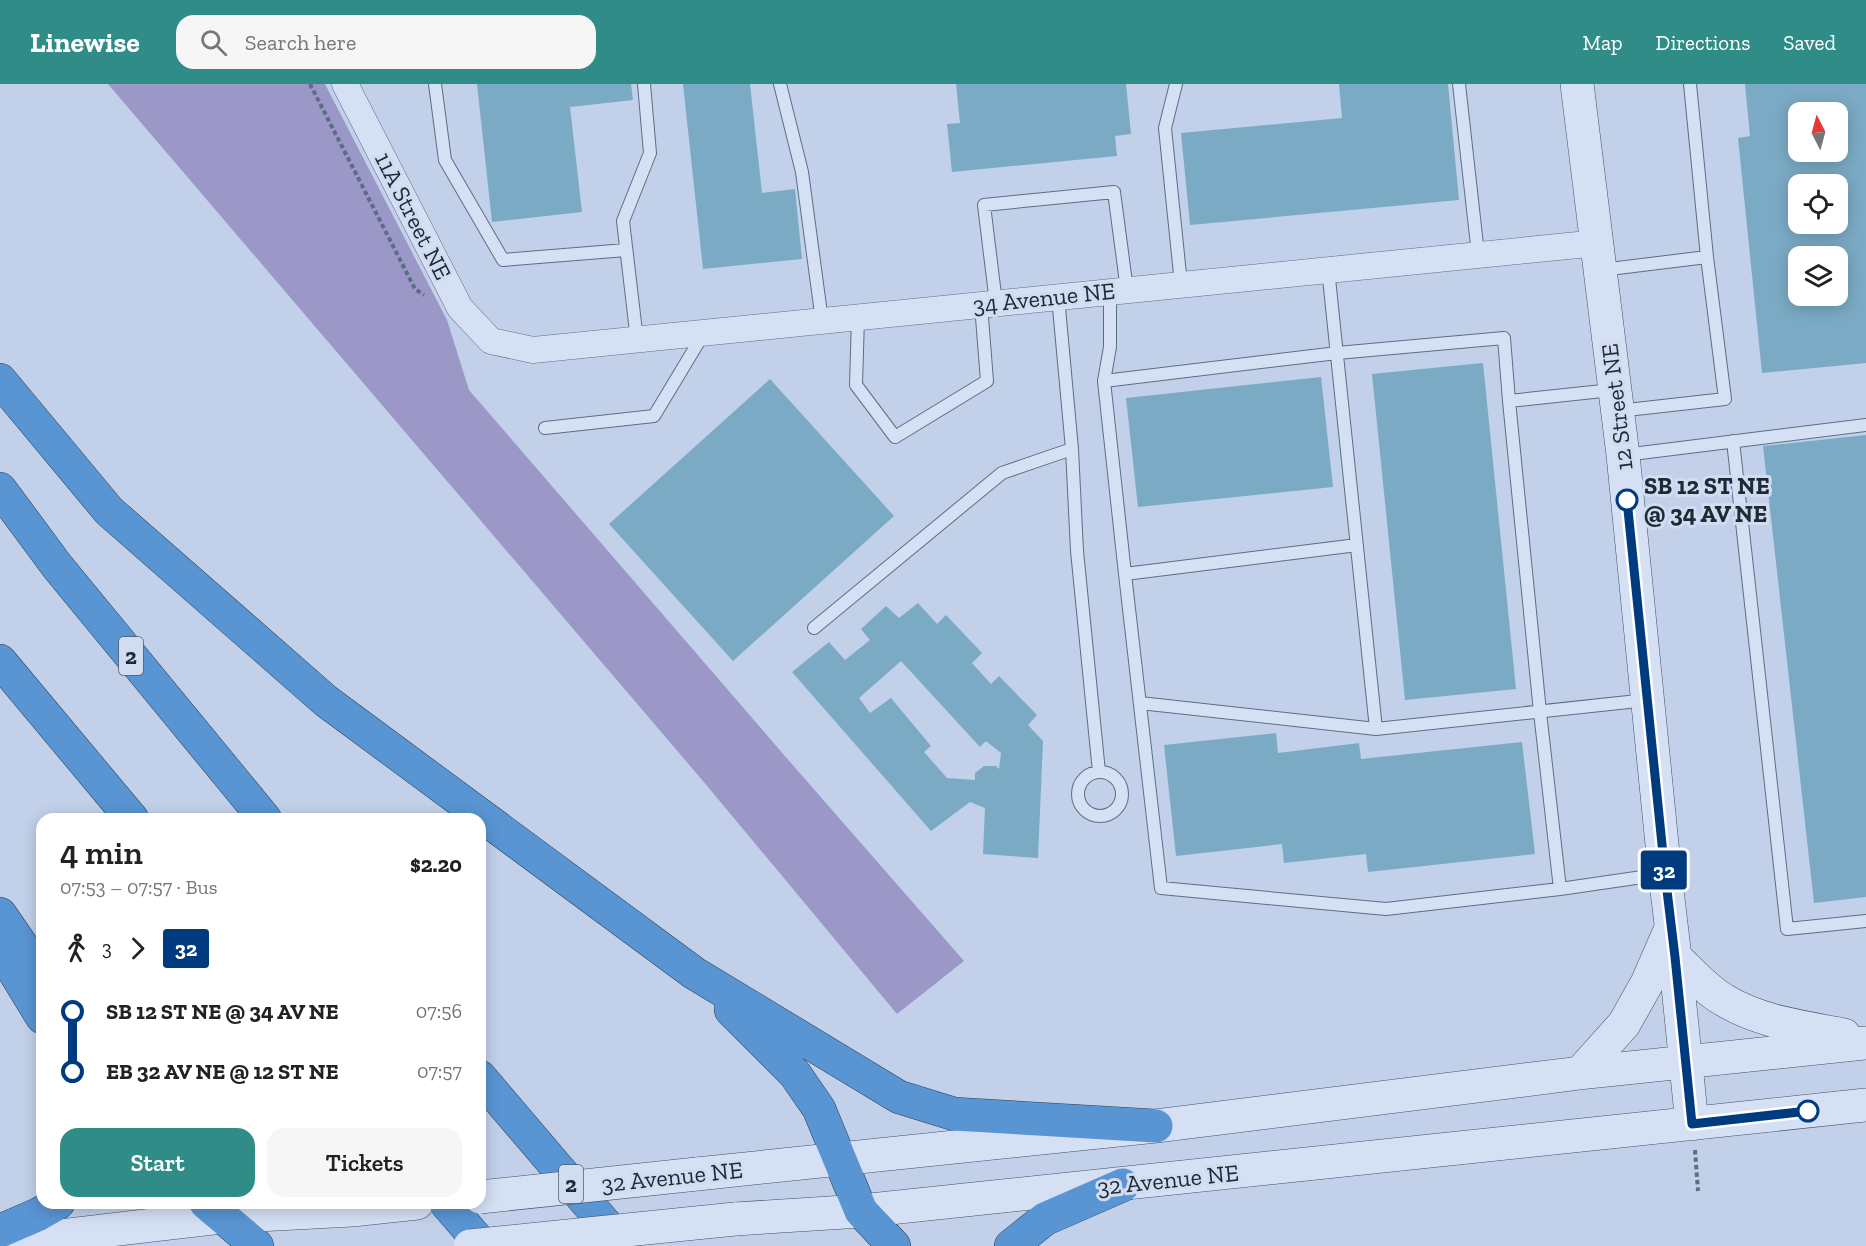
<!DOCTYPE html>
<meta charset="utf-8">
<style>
body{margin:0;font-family:"Zilla Slab",serif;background:#f6f6f6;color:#222;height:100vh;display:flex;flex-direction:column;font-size:22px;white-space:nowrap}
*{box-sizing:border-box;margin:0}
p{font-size:20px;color:#767676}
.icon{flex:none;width:33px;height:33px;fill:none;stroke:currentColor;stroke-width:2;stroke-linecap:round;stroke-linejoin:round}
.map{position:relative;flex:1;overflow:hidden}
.drawer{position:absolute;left:36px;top:729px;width:450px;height:396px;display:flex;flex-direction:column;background:#fff;border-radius:18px;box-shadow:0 3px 15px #0003}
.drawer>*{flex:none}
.badge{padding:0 12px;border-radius:4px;font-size:21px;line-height:39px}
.needle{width:39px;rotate:354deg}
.buttons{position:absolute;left:1788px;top:18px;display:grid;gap:12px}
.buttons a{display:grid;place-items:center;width:60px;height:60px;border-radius:12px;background:#fff;box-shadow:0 3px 15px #0003;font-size:30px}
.map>.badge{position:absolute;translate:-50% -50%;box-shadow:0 0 0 3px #fff}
.legs{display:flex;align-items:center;gap:9px;height:66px;padding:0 24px;font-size:20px}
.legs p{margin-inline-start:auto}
.headline{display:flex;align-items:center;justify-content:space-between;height:102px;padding:0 24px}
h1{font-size:33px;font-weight:600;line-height:45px}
.button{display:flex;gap:12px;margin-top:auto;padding:12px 24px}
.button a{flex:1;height:69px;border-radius:18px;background:#308c87;color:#fff;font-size:24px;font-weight:600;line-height:69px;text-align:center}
.button a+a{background:#f6f6f6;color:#222}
ul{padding:0 24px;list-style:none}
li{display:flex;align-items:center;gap:21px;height:60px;font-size:22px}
li i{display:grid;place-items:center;width:9px;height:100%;margin:0 8px;background:currentColor}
li i::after{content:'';width:15px;height:15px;margin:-8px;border:4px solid;border-radius:50%;background:#fff}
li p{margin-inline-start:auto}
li:first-child i{background:linear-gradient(#0000 50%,currentColor 0)}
li:last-child i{background:linear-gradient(currentColor 50%,#0000 0)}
header{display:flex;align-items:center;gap:36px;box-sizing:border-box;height:84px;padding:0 30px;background:#308c87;color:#fff}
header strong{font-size:28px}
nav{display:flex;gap:33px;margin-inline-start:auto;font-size:21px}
.search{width:420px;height:54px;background:#f6f6f6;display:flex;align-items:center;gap:15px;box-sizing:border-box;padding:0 21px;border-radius:18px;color:#767676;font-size:22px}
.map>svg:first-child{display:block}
.green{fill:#9b97c7}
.building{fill:#7baac5;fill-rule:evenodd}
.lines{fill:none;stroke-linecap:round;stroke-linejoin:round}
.lane-casing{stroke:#5b6f82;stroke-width:14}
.street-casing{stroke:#5b6f82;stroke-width:27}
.secondary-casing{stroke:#3e5364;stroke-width:34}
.highway-casing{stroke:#2f4250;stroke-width:34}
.path{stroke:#5b6f82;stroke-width:4;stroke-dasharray:4.5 3;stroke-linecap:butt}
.lane{stroke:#d5e0f5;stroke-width:12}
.street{stroke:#d5e0f5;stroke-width:26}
.secondary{stroke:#d5e0f5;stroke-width:33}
.highway{stroke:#5994d3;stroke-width:33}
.secondary-bridge-casing{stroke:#3e5364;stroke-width:34;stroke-linecap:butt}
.secondary-bridge{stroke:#d5e0f5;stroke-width:33}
.line-1-casing{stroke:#fff;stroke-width:14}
.line-1{stroke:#003b80;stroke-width:9}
.stop-1-dot{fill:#fff;stroke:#003b80;stroke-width:3}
.labels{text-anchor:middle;stroke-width:6;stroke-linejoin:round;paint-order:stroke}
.shield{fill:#d1dcf2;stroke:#545f6c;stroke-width:1.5}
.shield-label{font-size:22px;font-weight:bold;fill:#1e2a33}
.street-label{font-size:24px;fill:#1e2a33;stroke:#d1dcf2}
.stop-label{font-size:24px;font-weight:bold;fill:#1e2a33;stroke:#d1dcf2;text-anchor:start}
</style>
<header>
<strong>Linewise</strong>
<div class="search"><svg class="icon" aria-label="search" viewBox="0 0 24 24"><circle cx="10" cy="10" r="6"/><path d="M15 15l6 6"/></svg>Search here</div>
<nav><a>Map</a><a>Directions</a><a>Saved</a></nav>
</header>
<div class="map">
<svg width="1866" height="1162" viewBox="0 0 1866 1162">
<rect width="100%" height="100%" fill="#c2d0ea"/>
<path class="green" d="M108,0h217l122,236 22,70 315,365 180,206 -67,53 -194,-233z"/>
<path class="building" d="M477,0h154l2,16 -63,7 12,105 -90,10z
M683,0h67l12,109 33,-4 7,70 -99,10z
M956,0h170l5,50 -16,2 2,20 -165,16 -5,-48 13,-1z
M1339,0h109l11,116 -269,25 -9,-92 161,-15z
M1745,0h121v279l-104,10 -24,-235 12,-2zM1798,28h40v40h-40zM1798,100h40v40h-40zM1798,172h40v40h-40z
M1483,279l33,326 -111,11 -33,-326z
M1321,293l12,110 -195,20 -12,-109z
M770,295l124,137 -161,145 -124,-137z
M1866,351v462l-52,6 -51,-457z
M918,519l19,21 9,-9 36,38 -10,10 19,21 8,-8 38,39 -9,10 15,16 -5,117 -55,-4 2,-46 -15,-6 -39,29 -139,-159 37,-30 16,18 25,-20 -9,-11 25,-23 13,12zM901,577l79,86 6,-6 15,12 -2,16 -3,-3h-12l-9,7v7l-28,-2 -23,-26 7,-6 -40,-48 -21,15 -11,-15z
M1276,649l2,20 81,-10 2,16 161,-17 13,112 -167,18 -2,-18 -82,9 -2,-19 -106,12 -12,-111z"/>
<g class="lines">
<defs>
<path id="lane" d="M435,0l10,76 58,100 123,-10
M780,0l22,88 20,149
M1176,0l-11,44 16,156
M1459,0l19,170
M1690,0l17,173
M1328,185l48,460 271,-29
M1601,186l106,-13 18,142 -107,12
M1110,207v56l-6,34 233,-28 167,-15 5,63
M996,219l-12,-98 130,-13 13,98
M858,233l-2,68 39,52 92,-56 -6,-76
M637,256l-14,-119 27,-68 -6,-69
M1104,297l21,193
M1612,306l-103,11 31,311 20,177 103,-15
M545,344l109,-12 50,-83
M1733,357l54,488 79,-8
M1072,365l5,102 22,221
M1624,371l242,-30
M1357,461l-232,29 36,314 225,21 174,-20
M814,544l188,-155 70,-24 -14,-152
M1140,619l236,26
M1078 710a22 22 0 1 1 44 0a22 22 0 1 1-44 0Z"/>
<path id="street" d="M345,0l115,224 31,33 42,9 1065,-107"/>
<path id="secondary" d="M1577,0l46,371 42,419 10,83 17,167
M1675,873c15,14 31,33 49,43 36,22 79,27 120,35
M1580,989l44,-49 23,-41 24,-55
M697,1090l459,-48 424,-53 286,-30
M735,1135l126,-8 1005,-106
M0,1159l221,-26 131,-7 65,-7"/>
<path id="highway" d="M0,296l109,131 217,190 368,272 205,124 55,17 202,12
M0,405l57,77 208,253
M0,577l132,158
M0,830l33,48
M0,864l42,69
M731,926l64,64 24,35 42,102 33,35
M480,993l144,169
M206,1119l51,43
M446,1119l37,43
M0,1147l39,-17 19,-11
M1011,1162l34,-27 78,-34"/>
</defs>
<use href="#lane" class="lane-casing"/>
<use href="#street" class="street-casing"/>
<use href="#secondary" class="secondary-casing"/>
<use href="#highway" class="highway-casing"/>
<path class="path" d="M310,0l105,205 9,6
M1695,1066l3,41"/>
<use href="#lane" class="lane"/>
<use href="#street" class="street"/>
<use href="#secondary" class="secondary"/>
<use href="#highway" class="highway"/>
<defs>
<path id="secondary-bridge" d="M480,1113l217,-23
M470,1162l265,-27"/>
</defs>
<use href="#secondary-bridge" class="secondary-bridge-casing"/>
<use href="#secondary-bridge" class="secondary-bridge"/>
</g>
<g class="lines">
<defs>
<path id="line-1" d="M1627,416l38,374 10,83 17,167 116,-13"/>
</defs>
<use href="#line-1" class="line-1-casing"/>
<use href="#line-1" class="line-1"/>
</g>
<g class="stop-1-dot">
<circle cx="1627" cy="416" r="10"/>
<circle cx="1808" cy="1027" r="10"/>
</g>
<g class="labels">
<g class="shield">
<rect x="119" y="553" width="24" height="38" rx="4.5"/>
<rect x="559" y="1081" width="24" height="38" rx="4.5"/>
</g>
<g class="shield-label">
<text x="131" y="580">2</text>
<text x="571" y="1108">2</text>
</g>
<g class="street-label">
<text transform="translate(413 132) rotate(63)" y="8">11A Street NE</text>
<text transform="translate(1044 214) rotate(-6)" y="8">34 Avenue NE</text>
<text transform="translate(1617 323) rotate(-97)" y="8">12 Street NE</text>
<text transform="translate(672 1093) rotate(-6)" y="8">32 Avenue NE</text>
<text transform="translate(1168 1096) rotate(-6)" y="8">32 Avenue NE</text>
</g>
<g class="stop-label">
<text x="1644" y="410">SB 12 ST NE<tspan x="1644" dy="28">@ 34 AV NE</tspan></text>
</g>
</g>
</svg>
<div class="buttons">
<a><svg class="needle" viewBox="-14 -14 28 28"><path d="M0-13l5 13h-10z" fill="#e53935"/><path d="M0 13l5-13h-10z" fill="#767676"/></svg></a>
<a><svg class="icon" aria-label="locate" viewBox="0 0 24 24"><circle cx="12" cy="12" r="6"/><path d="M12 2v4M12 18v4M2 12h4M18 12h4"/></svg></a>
<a><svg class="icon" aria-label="layers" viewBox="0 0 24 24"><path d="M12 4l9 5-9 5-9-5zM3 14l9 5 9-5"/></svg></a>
</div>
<b class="badge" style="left:1664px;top:786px;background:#003b80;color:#fff">32</b>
<section class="drawer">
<div class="headline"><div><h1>4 min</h1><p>07:53 – 07:57 · Bus</p></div><b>$2.20</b></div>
<div class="legs"><svg class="icon" aria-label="walk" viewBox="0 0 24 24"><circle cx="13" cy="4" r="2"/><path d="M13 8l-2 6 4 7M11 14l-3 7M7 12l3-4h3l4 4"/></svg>3<svg class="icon" aria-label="forward" viewBox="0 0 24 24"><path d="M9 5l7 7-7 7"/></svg><b class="badge" style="background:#003b80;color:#fff">32</b></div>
<ul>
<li><i style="color:#003b80"></i><b>SB 12 ST NE @ 34 AV NE</b><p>07:56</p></li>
<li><i style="color:#003b80"></i><b>EB 32 AV NE @ 12 ST NE</b><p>07:57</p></li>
</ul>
<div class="button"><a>Start</a><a>Tickets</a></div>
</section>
</div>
